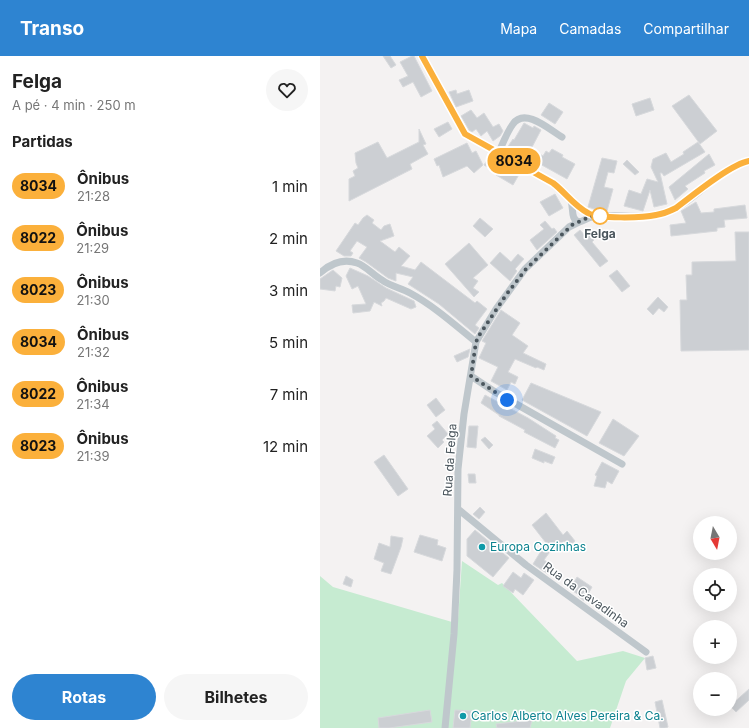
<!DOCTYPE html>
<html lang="pt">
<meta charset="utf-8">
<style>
body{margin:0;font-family:Inter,sans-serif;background:#f6f6f6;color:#222;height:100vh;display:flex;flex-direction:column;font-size:15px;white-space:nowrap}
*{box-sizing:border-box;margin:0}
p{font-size:13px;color:#767676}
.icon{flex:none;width:22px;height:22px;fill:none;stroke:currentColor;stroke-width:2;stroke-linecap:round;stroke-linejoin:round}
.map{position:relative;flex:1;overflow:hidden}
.side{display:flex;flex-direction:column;background:#fff;width:320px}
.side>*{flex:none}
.badge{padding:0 8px;border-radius:13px;font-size:14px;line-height:26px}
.needle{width:26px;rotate:170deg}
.fabs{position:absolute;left:373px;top:460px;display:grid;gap:8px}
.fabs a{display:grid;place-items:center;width:44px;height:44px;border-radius:50%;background:#fff;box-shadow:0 4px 16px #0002;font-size:20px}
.you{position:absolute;width:20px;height:20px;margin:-10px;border:3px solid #fff;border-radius:50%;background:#1a73e8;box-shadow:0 0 0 6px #1a73e833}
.map>.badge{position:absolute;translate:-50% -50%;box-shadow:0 0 0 2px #fff}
h2{padding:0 12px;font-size:15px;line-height:36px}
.round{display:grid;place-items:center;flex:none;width:42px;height:42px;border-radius:21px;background:#f6f6f6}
.head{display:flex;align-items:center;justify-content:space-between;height:68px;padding:0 12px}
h1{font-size:19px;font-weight:700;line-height:30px}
.action{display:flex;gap:8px;margin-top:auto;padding:8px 12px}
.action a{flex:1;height:46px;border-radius:24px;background:#2e84d1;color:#fff;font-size:16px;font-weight:700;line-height:46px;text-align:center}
.action a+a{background:#f6f6f6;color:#222}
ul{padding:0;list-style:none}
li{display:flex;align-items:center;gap:12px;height:52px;padding:0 12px}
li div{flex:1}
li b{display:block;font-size:15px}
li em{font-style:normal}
li .badge{min-width:44px;font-weight:700;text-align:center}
header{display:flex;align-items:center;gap:24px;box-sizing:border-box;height:56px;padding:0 20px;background:#2e84d1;color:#fff}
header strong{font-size:19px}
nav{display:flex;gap:22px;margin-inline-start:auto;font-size:14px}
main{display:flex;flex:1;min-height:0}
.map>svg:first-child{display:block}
.green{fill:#c6ebd1}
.building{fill:#cccfd3;stroke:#d7d9dc}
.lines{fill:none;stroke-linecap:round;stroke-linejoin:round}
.minor{stroke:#bfc7cc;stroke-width:7}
.line-casing{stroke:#fff;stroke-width:9}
.line{stroke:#fbb03b;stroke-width:6}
.walk{stroke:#4b565d;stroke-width:4;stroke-dasharray:0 7.2}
.stop-dot{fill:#fff;stroke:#fbb03b;stroke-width:2}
.culture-dot{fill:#0f9aa8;stroke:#fff;stroke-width:1.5}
.labels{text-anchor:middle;stroke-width:3;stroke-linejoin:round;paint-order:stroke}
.stop-label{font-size:12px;font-weight:bold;fill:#4b565d;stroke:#fff}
.street-label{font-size:12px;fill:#4b565d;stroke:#fff}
.culture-label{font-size:12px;fill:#0d838f;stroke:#fff;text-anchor:start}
</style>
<header>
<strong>Transo</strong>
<nav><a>Mapa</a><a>Camadas</a><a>Compartilhar</a></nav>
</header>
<main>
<section class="side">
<div class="head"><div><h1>Felga</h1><p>A pé · 4 min · 250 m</p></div><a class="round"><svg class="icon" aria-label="heart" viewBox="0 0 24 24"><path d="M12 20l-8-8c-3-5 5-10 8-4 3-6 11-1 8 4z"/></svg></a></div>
<h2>Partidas</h2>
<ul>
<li><span class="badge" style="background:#fbb03b;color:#111">8034</span><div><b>Ônibus</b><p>21:28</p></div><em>1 min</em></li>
<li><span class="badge" style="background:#fbb03b;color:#111">8022</span><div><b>Ônibus</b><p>21:29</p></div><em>2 min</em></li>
<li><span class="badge" style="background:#fbb03b;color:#111">8023</span><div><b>Ônibus</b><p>21:30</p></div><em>3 min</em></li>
<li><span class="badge" style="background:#fbb03b;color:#111">8034</span><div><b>Ônibus</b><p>21:32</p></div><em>5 min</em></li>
<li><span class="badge" style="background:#fbb03b;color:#111">8022</span><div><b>Ônibus</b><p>21:34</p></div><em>7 min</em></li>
<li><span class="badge" style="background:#fbb03b;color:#111">8023</span><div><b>Ônibus</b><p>21:39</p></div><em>12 min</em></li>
</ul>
<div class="action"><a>Rotas</a><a>Bilhetes</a></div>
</section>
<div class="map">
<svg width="429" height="672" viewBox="0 0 429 672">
<rect width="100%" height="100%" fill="#f4f2f2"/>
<path class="green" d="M142,505l36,24 4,-2 75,78 46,-10 22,7 -19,23 -16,47h-290v-152l13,11 119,35 6,-3z"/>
<path class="building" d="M63,0h7l6,9 -5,3z
M92,0h2l18,35 -11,6 -8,-15 -10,5 -4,-7 9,-4 -8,-14z
M136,34l1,4 12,-4 4,11 -17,6 -7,-15z
M369,39l28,36 -17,13 -28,-38z
M330,42l4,12 -18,6 -4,-12z
M229,47l14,9 -8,12 -14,-9z
M151,54l6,8 7,-5 9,14 6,-3 4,7 -3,5 -7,5 -6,-10 -6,5 -5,-7 -4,3 -3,-2 -8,-14z
M128,66l4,7 -13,8 -5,-8z
M204,67l9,5 1,-2 7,4 -10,19 12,7 3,-5 3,2 3,-4 11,6 -1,2 13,7 -8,15 -27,-15 -2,5 -33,-18 8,-12 1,1z
M99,73l7,15 -3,1 5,9 -18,10 2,5 -63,32v-22l6,-3 -2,-5 5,-3 -2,-5 -1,-10 23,-11 9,16 32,-16z
M378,86l7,10 -41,24 -2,-3h-2l7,31 -13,3 -4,-17 -7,21 -19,-5 5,-16 12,4 6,-15 11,3 -7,-15 2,-8 13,-6 5,9 13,-8 -1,-2z
M147,87l5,10 4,-2 7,14 -9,8 -7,-7 -24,11 -4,-12 -2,1 -3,-7z
M171,98l30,17 -8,14 -17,-10 1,-2 -13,-8z
M389,98l6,11 -11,6 1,2 -20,13 3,3 -13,11 -6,-13z
M282,102l15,3 -3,12 -6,-1 -4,15 9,2 -6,22h-7l-12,-4z
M307,104l12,12 -4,3 -12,-11z
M235,138l8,14 -14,8 -9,-14z
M376,146l5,11 13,-1v-3l31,-4 2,13 -23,2 1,7 -8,1v3l-46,5 -1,-11 16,-2 -5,-12z
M47,159l7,5 -2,3 9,7 3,-4 6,-2 4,12 -14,5 15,11 4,-5 11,9 -9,10 14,4 6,-8 54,41 2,-2 10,8 -12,16 4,3 -4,6 -36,-30 -31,-20 5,-7 -17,-4v8l-8,-3 -22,-16 -7,-4 8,-11 -10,-6 -7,10 3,2 -2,3h-7l-8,-5 19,-28 3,2 5,-7z
M160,162l13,11 -8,8 -12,-11z
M225,165l7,8 2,-1 3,4 -20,18 -7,-10 14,-11 -4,-4z
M260,174l7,8 3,-3 4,5 -2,2 16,19 -8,6 -26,-32z
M415,176h14v118l-68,1 -1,-51h7l-1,-25h6v-13l44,-1z
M149,187l19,22 -15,13 5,3 -5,7 6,4 -5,5 -29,-33z
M180,196l11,10 7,-8 6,5 -9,10 2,2 -7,10 -20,-18z
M30,212l18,8 18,12 28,13 2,6 -5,2 -25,-11 -2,3 -3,2 1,3 -8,-4 -4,9 -17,2 -1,-8 14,-1 -8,-18 -6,3 -6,-13z
M13,214l9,8 -2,9 -4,-1 -1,5 -15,-2v-10z
M297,214l13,16 -8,6 -13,-16z
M338,241l10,10 -4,5 -5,-4 -6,7 -6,-6z
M181,254l19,13 -8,12 16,11 -5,7 23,11 -2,6 -7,-3 -1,1 -21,-9 -7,13 10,5 -3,7 -4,-2 -4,8 -16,-9 7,-14 -19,-9 7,-15 -4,-2z
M150,293l-2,8 -11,5 -3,-6z
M211,327l70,29 -14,24 -65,-36z
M165,339l43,23 28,18 -1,2 4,2 -4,8 -31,-16 1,-2 -26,-14v-1l-18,-12z
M116,342l9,12 -9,7 -9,-12z
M293,363l26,17 -15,20 -25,-13z
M117,365l11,13 -6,6 2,2 -6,6 -11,-12 8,-7 -3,-4z
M149,370h9l-2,22 -9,-1z
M165,381l8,8 -4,4 -8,-9z
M215,393l20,8 -3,7 -8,-3v2l-12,-5z
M64,399l24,34 -10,7 -24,-34z
M282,406l17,9 -7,13 -5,-3 -2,7 -11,-2 3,-10 -2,-1z
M148,418h7l1,9h-7z
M160,451l5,5 -6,7 -6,-5z
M226,457l17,22 4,-4 8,10 -6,5 -5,-5 -15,12 -5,7 9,6 -5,8 -15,-10 13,-21 -14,-18z
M155,474l34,28 -16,19 -26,-21v-17z
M100,479l18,5 -1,5 9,3 -4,13 -28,-9z
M71,480l12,2 -2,9 -10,27 -10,-3 3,-8 -10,-4 5,-16 11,4z
M193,516l8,6 3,-5 10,7 -11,15 -8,-6 -2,4 -10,-7z
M26,520l7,4 -2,7 -8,-3z
M257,521l15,10 -8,14 -6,-5 1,-1 -9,-6z
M333,600l3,12 -9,2 -2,-12z
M429,633v11l-13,12 -6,-6z
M342,644l6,27 -3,1h-5l-5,-26z
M110,654l2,12 -43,6h-10l-1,-10z
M135,654l17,1 -2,17h-17z
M212,664l-2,8h-33l-1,-4z"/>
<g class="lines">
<path class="minor" d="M102,0l43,78 88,49c15,11 25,30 45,33
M179,96c4,-9 8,-20 14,-28 12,-17 37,6 49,13
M251,145c3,8 -1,18 8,21 5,-1 9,-5 14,-5 26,-4 50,4 76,-6 26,-9 53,-46 80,-50
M0,217c10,-9 23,-15 37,-10 9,3 16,12 25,17 8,6 19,8 28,13 24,13 45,32 66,49
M151,320l24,16 127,72
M138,453l68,56 120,87
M125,672l9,-94 3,-64 1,-101 6,-55 12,-72 20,-33 29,-40 44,-42 10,-5"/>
</g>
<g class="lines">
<defs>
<path id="line" d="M102,0l43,78 88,49c12,9 21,23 35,30 10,6 55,5 68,2 7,-1 14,-4 20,-7 16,-12 55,-44 73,-47"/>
</defs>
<use href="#line" class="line-casing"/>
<use href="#line" class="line"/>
<path class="walk" d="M187,344l-36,-24 5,-34 4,-8 26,-39 20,-26 46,-44 17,-8 11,-1"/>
</g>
<circle class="stop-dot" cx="280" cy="160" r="8"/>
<g class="culture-dot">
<circle cx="162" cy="491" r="4"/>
<circle cx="143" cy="660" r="4"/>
</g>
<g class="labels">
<g class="stop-label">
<text x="280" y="182">Felga</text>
</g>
<g class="street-label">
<text transform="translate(130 404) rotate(-86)" y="4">Rua da Felga</text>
<text transform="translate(266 539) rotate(36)" y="4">Rua da Cavadinha</text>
</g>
<g class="culture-label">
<text x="170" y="495">Europa Cozinhas</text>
<text x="151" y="664">Carlos Alberto Alves Pereira &amp; Ca.</text>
</g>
</g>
</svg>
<div class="fabs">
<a><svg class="needle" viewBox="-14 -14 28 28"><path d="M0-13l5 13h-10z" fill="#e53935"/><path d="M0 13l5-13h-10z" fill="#767676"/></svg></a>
<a><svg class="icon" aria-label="locate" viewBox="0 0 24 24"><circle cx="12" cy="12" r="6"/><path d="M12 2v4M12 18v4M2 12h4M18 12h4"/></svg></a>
<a>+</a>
<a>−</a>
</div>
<div class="you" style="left:187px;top:344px"></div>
<b class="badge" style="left:194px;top:105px;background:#fbb03b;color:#111">8034</b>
</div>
</main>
